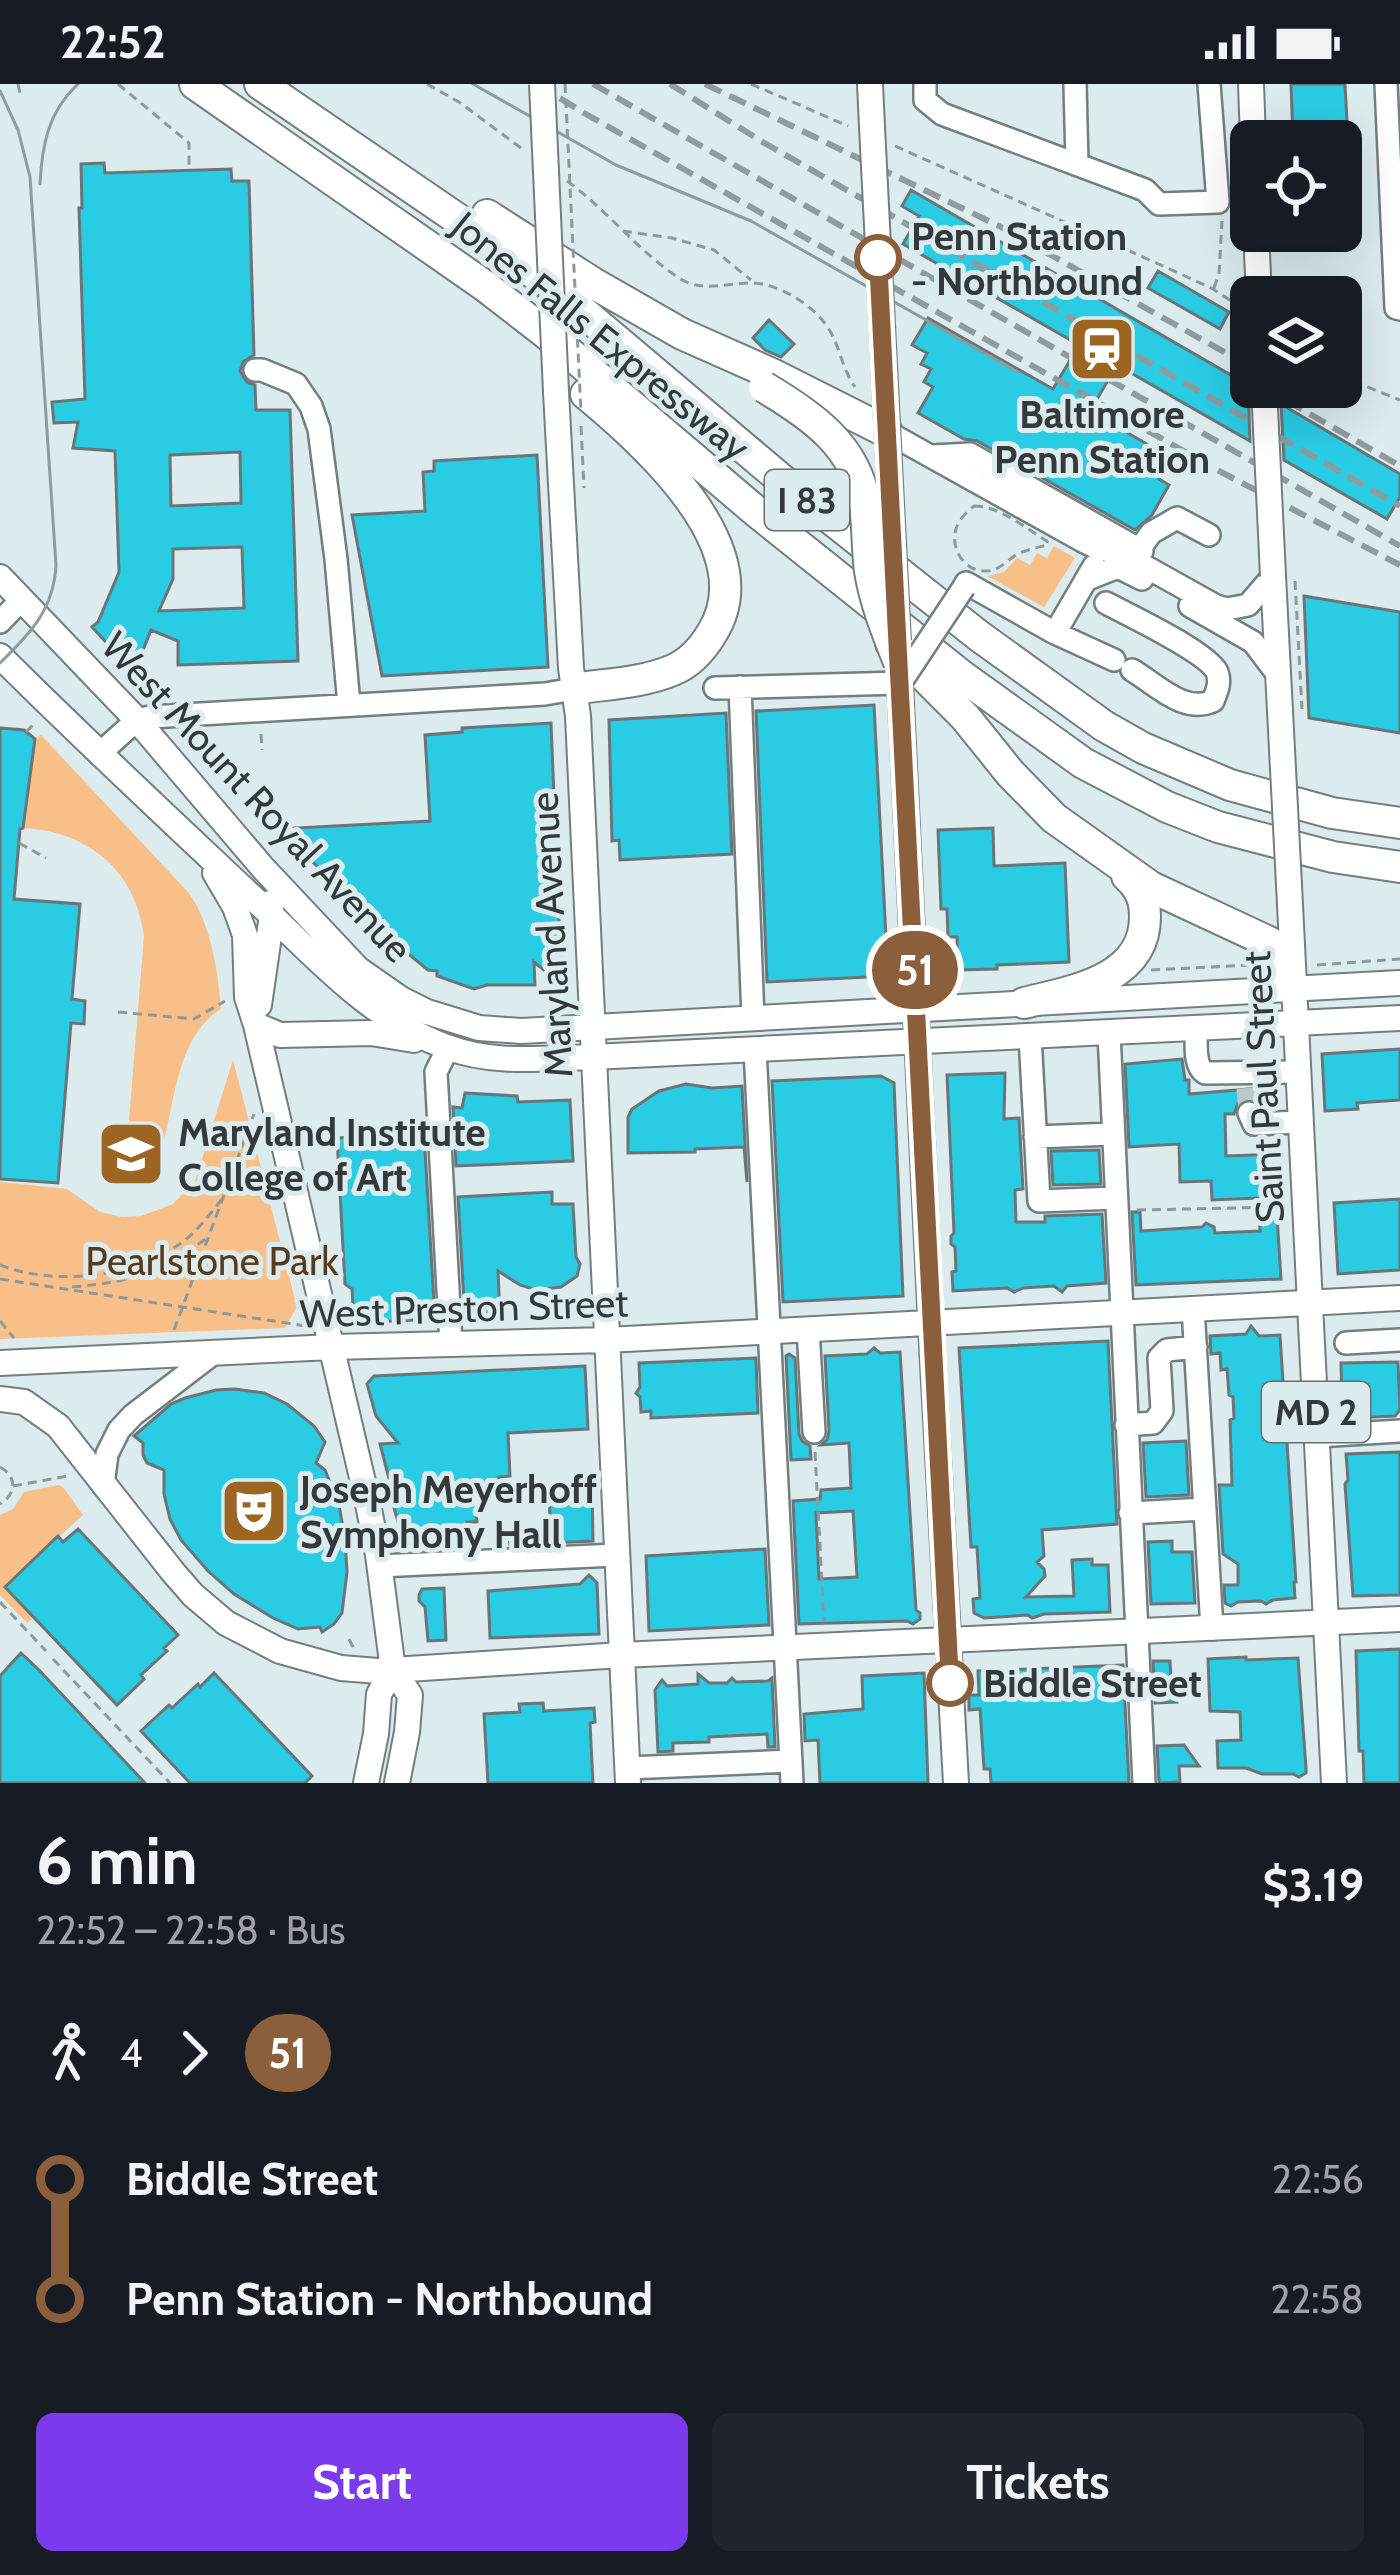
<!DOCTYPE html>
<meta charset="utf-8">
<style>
body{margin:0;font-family:Cabin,sans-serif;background:#20242c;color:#f1f3f6;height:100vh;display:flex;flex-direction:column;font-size:45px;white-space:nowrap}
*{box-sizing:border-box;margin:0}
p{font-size:39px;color:#9ea1a6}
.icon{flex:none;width:66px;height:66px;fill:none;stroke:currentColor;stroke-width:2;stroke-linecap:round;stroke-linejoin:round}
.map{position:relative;height:1699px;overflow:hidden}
.panel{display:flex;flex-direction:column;background:#171b24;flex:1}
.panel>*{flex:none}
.badge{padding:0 24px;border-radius:39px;font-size:42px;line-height:78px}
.controls{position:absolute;left:1230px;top:36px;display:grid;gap:24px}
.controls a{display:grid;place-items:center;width:132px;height:132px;border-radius:18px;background:#171b24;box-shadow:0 12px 48px #0002;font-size:60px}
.map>.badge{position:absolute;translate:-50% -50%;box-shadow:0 0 0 6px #fff}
.legs{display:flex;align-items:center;gap:18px;height:132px;padding:0 36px;font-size:39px}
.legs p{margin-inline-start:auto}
.headline{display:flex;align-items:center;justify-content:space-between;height:204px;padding:0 36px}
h1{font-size:66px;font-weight:700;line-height:90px}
.action{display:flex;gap:24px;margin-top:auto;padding:24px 36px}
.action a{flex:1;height:138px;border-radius:18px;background:#7c3aed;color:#fff;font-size:48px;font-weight:700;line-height:138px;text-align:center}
.action a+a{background:#20242c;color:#f1f3f6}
ul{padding:0 36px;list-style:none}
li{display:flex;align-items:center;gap:42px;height:120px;font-size:45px}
li i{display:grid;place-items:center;width:18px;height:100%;margin:0 15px;background:currentColor}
li i::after{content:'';width:30px;height:30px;margin:-15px;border:9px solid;border-radius:50%;background:#171b24}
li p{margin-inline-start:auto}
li:first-child i{background:linear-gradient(#0000 50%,currentColor 0)}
li:last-child i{background:linear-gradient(currentColor 50%,#0000 0)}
.status{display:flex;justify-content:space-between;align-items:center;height:84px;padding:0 60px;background:#171b24;direction:ltr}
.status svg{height:33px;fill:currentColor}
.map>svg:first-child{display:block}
.green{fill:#f8c088}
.building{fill:#2acce4;stroke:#697679;stroke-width:3;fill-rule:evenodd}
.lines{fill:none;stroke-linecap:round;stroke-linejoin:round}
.minor-tunnel{stroke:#bac8ca;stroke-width:21;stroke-dasharray:21 10;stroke-linecap:butt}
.minor-casing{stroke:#717f81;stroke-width:26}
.major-casing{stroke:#717f81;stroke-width:28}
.highway-casing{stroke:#717f81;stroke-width:34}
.path{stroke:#8e999b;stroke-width:3;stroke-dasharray:9 6;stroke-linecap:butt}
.minor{stroke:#fff;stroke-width:21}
.major{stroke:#fff;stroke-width:24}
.highway{stroke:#fff;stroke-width:30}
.tram{stroke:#909b9d;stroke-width:3}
.rail{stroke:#909b9d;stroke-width:6;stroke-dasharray:18 9;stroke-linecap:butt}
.minor-bridge-casing{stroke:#717f81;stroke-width:26;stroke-linecap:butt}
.major-bridge-casing{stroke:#717f81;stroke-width:28;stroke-linecap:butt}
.highway-bridge-casing{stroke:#717f81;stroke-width:34;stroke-linecap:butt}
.path-bridge{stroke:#8e999b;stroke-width:3;stroke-dasharray:9 6;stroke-linecap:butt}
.minor-bridge{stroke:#fff;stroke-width:21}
.major-bridge{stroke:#fff;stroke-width:24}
.highway-bridge{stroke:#fff;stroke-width:30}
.line-1-casing{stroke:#fff;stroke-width:27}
.line-1{stroke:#8b5e3c;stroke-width:18}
.stop-1-dot{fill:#fff;stroke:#8b5e3c;stroke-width:6}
.labels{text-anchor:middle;stroke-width:10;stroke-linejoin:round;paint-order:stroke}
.shield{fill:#dcebee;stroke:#666f71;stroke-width:3}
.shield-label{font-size:36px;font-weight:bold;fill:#343a3b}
.stop-label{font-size:39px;font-weight:bold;fill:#343a3b;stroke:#dcebee;text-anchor:start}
.street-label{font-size:39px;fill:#343a3b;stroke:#dcebee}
.poi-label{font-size:39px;font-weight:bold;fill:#343a3b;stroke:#dcebee;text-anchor:start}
.park-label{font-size:39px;fill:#593b1b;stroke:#dcebee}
</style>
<div class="status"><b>22:52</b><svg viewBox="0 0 49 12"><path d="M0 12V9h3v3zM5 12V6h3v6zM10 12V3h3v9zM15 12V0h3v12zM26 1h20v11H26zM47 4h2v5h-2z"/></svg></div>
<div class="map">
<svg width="1400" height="1699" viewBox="0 0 1400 1699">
<rect width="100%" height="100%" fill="#dcebee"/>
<path class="green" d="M1054,462l21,12 -31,49 -57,-31 17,-4 13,-14 13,7 7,-12 10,5z
M41,651l147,157c23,31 30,79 33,117 -45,27 -46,96 -60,142l-10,8 -16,-2 -8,-12 17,-209c-8,-65 -56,-105 -121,-108l12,-89z
M233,976l64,247 -12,21 -285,11v-157l67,7 33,23 22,5 19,-1 32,-12 22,-23z
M58,1401l5,2 20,28 -78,71 29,31 -7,6 -27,-28v-80l13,-6 11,-17z"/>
<path class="building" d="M1291,0h54l3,57h-55z
M104,79l1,10 126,-4 1,12h17l5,174 -11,7 -3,9 7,11 8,3 1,25h34l8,251 -120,4v-24l-27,-11 -17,43 -42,-46 6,-5 21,-50 -4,-121 -42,-3 5,-26 -24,1 -2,-21 33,-3 -6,-191h3l-1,-44zM240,368l1,51 -70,3 -1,-51zM242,463l2,61 -85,3 14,-32v-30z
M911,106l337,195 2,56 -133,-76 -27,46 81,47 -12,21 10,6 -17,30 -17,15 -158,-89 -13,-2 -46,-26 15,-26 -9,-5 7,-13 -10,-5 6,-11 -15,-8 16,-27 125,71 26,-44 -176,-101 16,-28 -17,-10z
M1158,187l71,41 -9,17 -72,-41z
M769,236l25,24 -13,13 -16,-7 -12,-12z
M1281,320l119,70v23l-13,22 -103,-59z
M537,371l11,212 -166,9 -30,-161 73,-4 -2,-39 11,-1v-10z
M1304,512l96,16v121l-91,-15z
M874,621l14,271 -121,6 -11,-271z
M726,629l6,141 -112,6 -1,-20 -7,1 -3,-121z
M551,639l9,221 2,-1 3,44 -31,-25 1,23h-48l-13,4 -37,-13v-5l-9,-1 -22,-18h-8l-38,-34v-13l-84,-76 154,-8 -5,-86 37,-3v-4z
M0,644l24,2 11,9 -12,89 -3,1 -6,70 66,5 -8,95 13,2 -1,23 -13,-1 -13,160 -58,-4z
M993,744l1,38 71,-3 4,99 -72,3v4l-39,1 -1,-33h-9l-1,-28h-6l-3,-79z
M1400,965v51l-43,3 1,6 -33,2 -3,-57z
M1182,975l3,21h4v14l82,-7 1,21 -9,1 -4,-7 -10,-4 -11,5 -4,11h-9l1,42 51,-2 2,45h-3l5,80 -145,6 -4,-73h8l1,19 61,-4 4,-4 8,4 1,6 45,-2 -1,-33 -47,2 -1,-19 -31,1 -1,-38 -50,3 -4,-83z
M1005,989l-1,46 15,-1 4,71 -8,1 1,32h29v-6l57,-2 4,69 -39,3 -5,6 -8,-6 -31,2 -9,4 -7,-4 -54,3 -1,-19 4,-1 -1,-24 -4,-3v-8l3,-3 -7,-158z
M881,992l13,7 9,213 -120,6 -11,-221z
M686,1000l26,4 30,-2 5,96 -3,-35 -49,2v3l-67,1v-36l4,-8 27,-18z
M465,1009l52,3 1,6 52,-2 3,61 -117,5 -3,-59 9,1z
M424,1049l11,186 -81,4 -2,-34 -7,-5 -8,-146z
M1099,1066l2,34 -48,1 -2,-34z
M552,1108v12h21l3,53 4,7 -3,12 -16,11 -25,3 -16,-5 -22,-14 2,46 -35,2 -7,-122z
M1400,1115v71l-62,4 -4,-71z
M1251,1242l8,10 21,-1 16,247h-2l1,16 -22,2 -7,4 -5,-3 -23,1 -7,4 -6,-3 -1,-18h14v-21l-15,-10 -4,-69h13l-2,-65 4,-2 -1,-21 -4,-2 -2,-26 -6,1 -1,-17 -9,1 -1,-18 36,-2z
M1108,1257l9,183 -75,6 2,26 -7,6 7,7 1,7 -19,21 48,-1 -2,-36 20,-1v6h16l2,47 -66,2 -12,4 -4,-3 -44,3 -10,-5 -1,-14 7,-1 -3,-51h-6l-12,-199z
M874,1264l6,5 20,-1 16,258 4,3v6l-7,5 -6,-3 -108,3 -6,-123 27,-2 1,-9 30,-2 -2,-45 -28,2 6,-5 2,-9 -4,-75 42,-2zM853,1427l4,66 -38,2 -3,-66z
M789,1270l6,4 4,76 3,7 8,5 1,13 -20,1 -5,-104z
M756,1274l2,55 -107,5v-7l-10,1 -1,-15 -4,-4 4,-6 -1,-24z
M1398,1278l2,48 -5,6 -44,2 -1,-10h-8l-1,-45z
M585,1282l3,63 -80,4 2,43 -11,1 1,11 -39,2 19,19 -4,5 1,8h-10l2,25 -63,3 -16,-56h3l-13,-50 18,-1 -22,-27 -9,-32 7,-8z
M235,1305l29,4 23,11 27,22 11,16 -9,21 9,7 14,35 6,34 2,33 -5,41 -8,11 -12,8 -2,-5 -22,2 -25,-11 -39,-24 -26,-23 -27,-31 -11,-21 -6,-25v-24l-17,-7 -4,-8v-12l-9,-7 37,-32 14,-6 31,-8z
M1186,1357l3,54 -43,2 -3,-54z
M1400,1368v143l-47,1 -8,-112 3,-4 -2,-26z
M592,1400l1,57 -83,4 -1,-7 42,-2 -2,-39h11v-12z
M78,1445l100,106 -14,13 3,3 -26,24 3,4 -27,26 -112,-118 53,-51 5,6z
M1172,1457v11h20l3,51 -44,1 -3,-62z
M765,1465l4,76 -120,6 -3,-75z
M589,1491l8,8 2,51 -109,4 -2,-47 92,-7z
M444,1504l2,52 -18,1 -3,-34 -6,-6v-6l3,-6z
M1400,1565v134h-36l-1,-32h-4l-3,-100z
M21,1569l19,18 105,112h-145v-107z
M1246,1573v3l52,-2 8,110v5l-7,4 -6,-3h-31l-16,-6h-28l-1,-27 24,-1 -1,-28 -30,-1 -2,-52z
M1153,1577h17l1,17h5l1,24 -22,1z
M1123,1581l6,118h-138l-1,-14h-6l-4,-60 -11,1v-15h10l-1,-24z
M214,1589l98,103 -7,7h-115l-49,-52 28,-26 3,3 26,-24 2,3z
M924,1589l4,110h-108l-2,-43 -13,1 -1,-27 59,-5 -1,-33z
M698,1590l11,9h18l5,-5 4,4 32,-1 4,-3 3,69h-7l-1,-13 -58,3v5l-36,1v8l-15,1 -3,-62 7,-10 5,6 31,-2z
M543,1619l1,8 50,-3 1,14 -5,1 3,60h-105l-4,-69 36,-2 -1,-8z
M1184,1661l15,21h-20l1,16 -21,1 -2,-37z"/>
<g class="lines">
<path class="minor-tunnel" d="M1247,1004l2,25"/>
<defs>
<path id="minor" d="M925,0v16l17,14 203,76 14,14 59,-2 -9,-118
M1075,0l2,80
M1386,0l10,224 4,1
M255,286h7l34,14 15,22 8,23 17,130 13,146
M887,348l194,108 16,8 26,6 93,52 11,3 21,-4 25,-29
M933,372l37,-2 172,97
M1139,466l12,-17 26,-15 32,17
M1088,495l30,-12 24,12
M964,503l2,-4 89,50 59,27
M1106,519c23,12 101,49 111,69 4,10 0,19 -4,29 -29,13 -56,-16 -81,-31
M1190,522l63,36 25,33
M0,538l21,-22
M1055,549l39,-67
M740,603l13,331
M715,604l185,-5 3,-4
M99,670l38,-34 13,-3 395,-23 29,-5
M1196,945c1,14 -3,36 9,44l94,-1
M1109,949l35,750
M1030,952l9,165 77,-3
M448,964l-12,24 15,272
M755,965l37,734
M1249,1029l5,11 47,-2
M1035,1053l78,-3
M1193,1224l19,321
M808,1245l6,103
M1346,1259l54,-3
M1126,1341l27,-2 9,-12 -3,-53 8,-8 29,-3
M1317,1352l83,-5
M103,1401l4,-31 12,-24 14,-15 81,-62
M1130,1429l75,-4
M379,1482l237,-11
M628,1684l163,-7"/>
<path id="major" d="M870,0l2,43
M1251,0l2,57
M1256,147l3,66
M556,308l15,276 7,48 50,1067
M1273,492l7,135
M0,493l137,143 126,148 95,101 43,30 26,13 52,16 42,3 879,-48
M0,572c82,82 167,161 252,241 60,55 116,122 195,150 47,18 97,11 145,10l808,-39
M899,578l33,684 24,437
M215,789l20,34 10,28 2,62 9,28 111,474 11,56 15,115 17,25 -3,37 -10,51
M1289,801l45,898
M259,921l13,-90 -2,-12
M256,941l24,10 91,-2 43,7
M0,1279l332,-16 275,-7 793,-42
M0,1315l24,3 34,24 115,146 20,23 33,28 54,28 61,17 37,3 243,-16 779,-36
M366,1699l10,-49 3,-40 14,-24"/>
<path id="highway" d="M195,0l290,202 62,48 211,179 204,163 121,87 84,44 51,20 115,30 67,10
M260,0l243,166 61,46 218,184 197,156 125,90 39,22 87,37 102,28 68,10
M487,131l106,68 89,51 90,40 115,58
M891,559l74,74 45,56 44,45 97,69 118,55 4,18 21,28
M574,605c31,-5 69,-6 99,-19 17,-7 30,-22 39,-37 53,-84 -68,-191 -126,-239
M1024,919c48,-12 121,-23 121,-86 0,-18 -5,-29 -18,-41"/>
</defs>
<use href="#minor" class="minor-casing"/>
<use href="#major" class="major-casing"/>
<use href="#highway" class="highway-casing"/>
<path class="path" d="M18,0l3,14
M118,0l71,59v27
M427,0l32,18 66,49
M751,0l97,42
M895,62l288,129 30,14 26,17
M567,97c40,29 71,70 112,97 23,15 47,5 72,5 25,0 57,19 72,38 17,20 17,45 32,66
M623,147l49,7 42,12 37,30
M1214,204l5,-14 3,-53
M1341,289l14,9 45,18
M581,342l3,62
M974,422c26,0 51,22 73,35l1,4c-9,2 -19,4 -28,8 -12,5 -19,18 -34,18 -22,1 -36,-23 -30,-42 3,-10 11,-17 18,-23z
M26,648l9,-9
M261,650l1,16
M192,658l16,4
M19,759l27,15
M1317,881l83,-6
M1151,886l99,-5
M118,928l76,7 31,-18
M1137,1126l147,-3
M0,1181c57,22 135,12 184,-24 15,-12 26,-27 38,-42
M0,1195l306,47
M72,1203c60,-5 86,-14 135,-49
M0,1237l14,17
M174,1246l80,-216
M815,1368l9,170
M0,1383c17,9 17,27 0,37
M13,1402l55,-10
M0,1518l46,49
M349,1555l5,10
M53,1575l117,124"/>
<use href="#minor" class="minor"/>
<use href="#major" class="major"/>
<use href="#highway" class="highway"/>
<path class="tram" d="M473,0l143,81 135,56 267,151
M0,7l18,39 12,47 26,388c-2,44 -26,69 -56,98
M40,100c2,-39 8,-72 38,-100"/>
<path class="rail" d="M537,0l47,29 637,359 179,93
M593,0l807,462
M670,0l91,57 639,365
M705,0l294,142 252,141
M1263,303l137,79"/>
<defs>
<path id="minor-bridge" d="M903,595l61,-92"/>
<path id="major-bridge" d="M542,0l14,308
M872,43l26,514
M1264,303l9,189
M1280,627l9,174"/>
<path id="highway-bridge" d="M764,303c47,28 93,59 101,118 3,22 2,44 5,66 5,31 17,61 29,91"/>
</defs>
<use href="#minor-bridge" class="minor-bridge-casing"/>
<use href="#major-bridge" class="major-bridge-casing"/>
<use href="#highway-bridge" class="highway-bridge-casing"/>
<path class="path-bridge" d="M565,0l16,328
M1295,497l7,128"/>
<use href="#minor-bridge" class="minor-bridge"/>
<use href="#major-bridge" class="major-bridge"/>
<use href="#highway-bridge" class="highway-bridge"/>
</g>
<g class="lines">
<defs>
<path id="line-1" d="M878,174l72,1425"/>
</defs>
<use href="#line-1" class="line-1-casing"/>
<use href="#line-1" class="line-1"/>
</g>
<defs>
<symbol id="station-square" viewBox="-11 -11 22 22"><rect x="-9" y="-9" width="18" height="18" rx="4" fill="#9d6522" stroke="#dcebee"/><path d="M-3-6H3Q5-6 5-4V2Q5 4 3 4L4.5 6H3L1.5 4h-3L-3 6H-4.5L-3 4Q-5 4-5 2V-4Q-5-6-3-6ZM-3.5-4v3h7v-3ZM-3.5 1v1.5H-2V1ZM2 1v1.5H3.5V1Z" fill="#fff"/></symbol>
<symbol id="university-square" viewBox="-11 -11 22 22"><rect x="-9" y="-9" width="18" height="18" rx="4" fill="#9d6522" stroke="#dcebee"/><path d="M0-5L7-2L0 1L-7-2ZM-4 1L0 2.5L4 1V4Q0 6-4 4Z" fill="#fff"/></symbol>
<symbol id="theatre-square" viewBox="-11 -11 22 22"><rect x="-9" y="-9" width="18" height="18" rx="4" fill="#9d6522" stroke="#dcebee"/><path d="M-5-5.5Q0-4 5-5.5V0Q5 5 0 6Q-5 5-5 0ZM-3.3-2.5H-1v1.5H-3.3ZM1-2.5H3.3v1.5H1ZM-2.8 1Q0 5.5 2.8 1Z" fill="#fff"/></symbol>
</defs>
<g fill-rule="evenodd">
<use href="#station-square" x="1064" y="227" width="76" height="76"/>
<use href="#university-square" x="93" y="1032" width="76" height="76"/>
<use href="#theatre-square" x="216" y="1389" width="76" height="76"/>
</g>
<g class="stop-1-dot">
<circle cx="878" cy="174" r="21"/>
<circle cx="950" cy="1599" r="21"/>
</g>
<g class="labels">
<g class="shield">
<rect x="765" y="386" width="84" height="60" rx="9"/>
<rect x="1262" y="1298" width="108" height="60" rx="9"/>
</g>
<g class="shield-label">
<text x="807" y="429">I 83</text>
<text x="1316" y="1341">MD 2</text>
</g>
<g class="stop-label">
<text x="911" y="166">Penn Station<tspan x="911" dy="45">- Northbound</tspan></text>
<text x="983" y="1613">Biddle Street</text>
</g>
<g class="street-label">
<text transform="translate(601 252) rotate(39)" y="14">Jones Falls Expressway</text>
<text transform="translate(257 713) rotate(47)" y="14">West Mount Royal Avenue</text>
<text transform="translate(551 851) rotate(-93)" y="14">Maryland Avenue</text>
<text transform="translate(1263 1003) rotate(-93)" y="14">Saint Paul Street</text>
<text transform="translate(464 1224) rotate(-2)" y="14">West Preston Street</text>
</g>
<g class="poi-label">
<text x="1102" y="344" text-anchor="middle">Baltimore<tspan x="1102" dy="45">Penn Station</tspan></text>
<text x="178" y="1062">Maryland Institute<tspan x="178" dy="45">College of Art</tspan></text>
<text x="300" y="1419">Joseph Meyerhoff<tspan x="300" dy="45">Symphony Hall</tspan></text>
</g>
<g class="park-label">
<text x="212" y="1191">Pearlstone Park</text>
</g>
</g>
</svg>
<div class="controls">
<a><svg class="icon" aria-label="locate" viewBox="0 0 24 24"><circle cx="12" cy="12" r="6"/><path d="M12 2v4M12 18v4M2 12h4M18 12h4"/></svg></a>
<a><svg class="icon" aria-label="layers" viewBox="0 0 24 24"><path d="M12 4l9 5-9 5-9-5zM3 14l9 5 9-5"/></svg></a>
</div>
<b class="badge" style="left:915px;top:886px;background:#8b5e3c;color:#fff">51</b>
</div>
<section class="panel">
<div class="headline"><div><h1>6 min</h1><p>22:52 – 22:58 · Bus</p></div><b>$3.19</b></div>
<div class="legs"><svg class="icon" aria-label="walk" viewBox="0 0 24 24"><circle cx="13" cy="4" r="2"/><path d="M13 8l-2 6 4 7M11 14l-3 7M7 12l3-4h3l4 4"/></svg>4<svg class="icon" aria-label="forward" viewBox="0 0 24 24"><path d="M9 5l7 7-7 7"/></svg><b class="badge" style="background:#8b5e3c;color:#fff">51</b></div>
<ul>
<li><i style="color:#8b5e3c"></i><b>Biddle Street</b><p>22:56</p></li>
<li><i style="color:#8b5e3c"></i><b>Penn Station - Northbound</b><p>22:58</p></li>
</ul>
<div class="action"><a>Start</a><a>Tickets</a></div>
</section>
